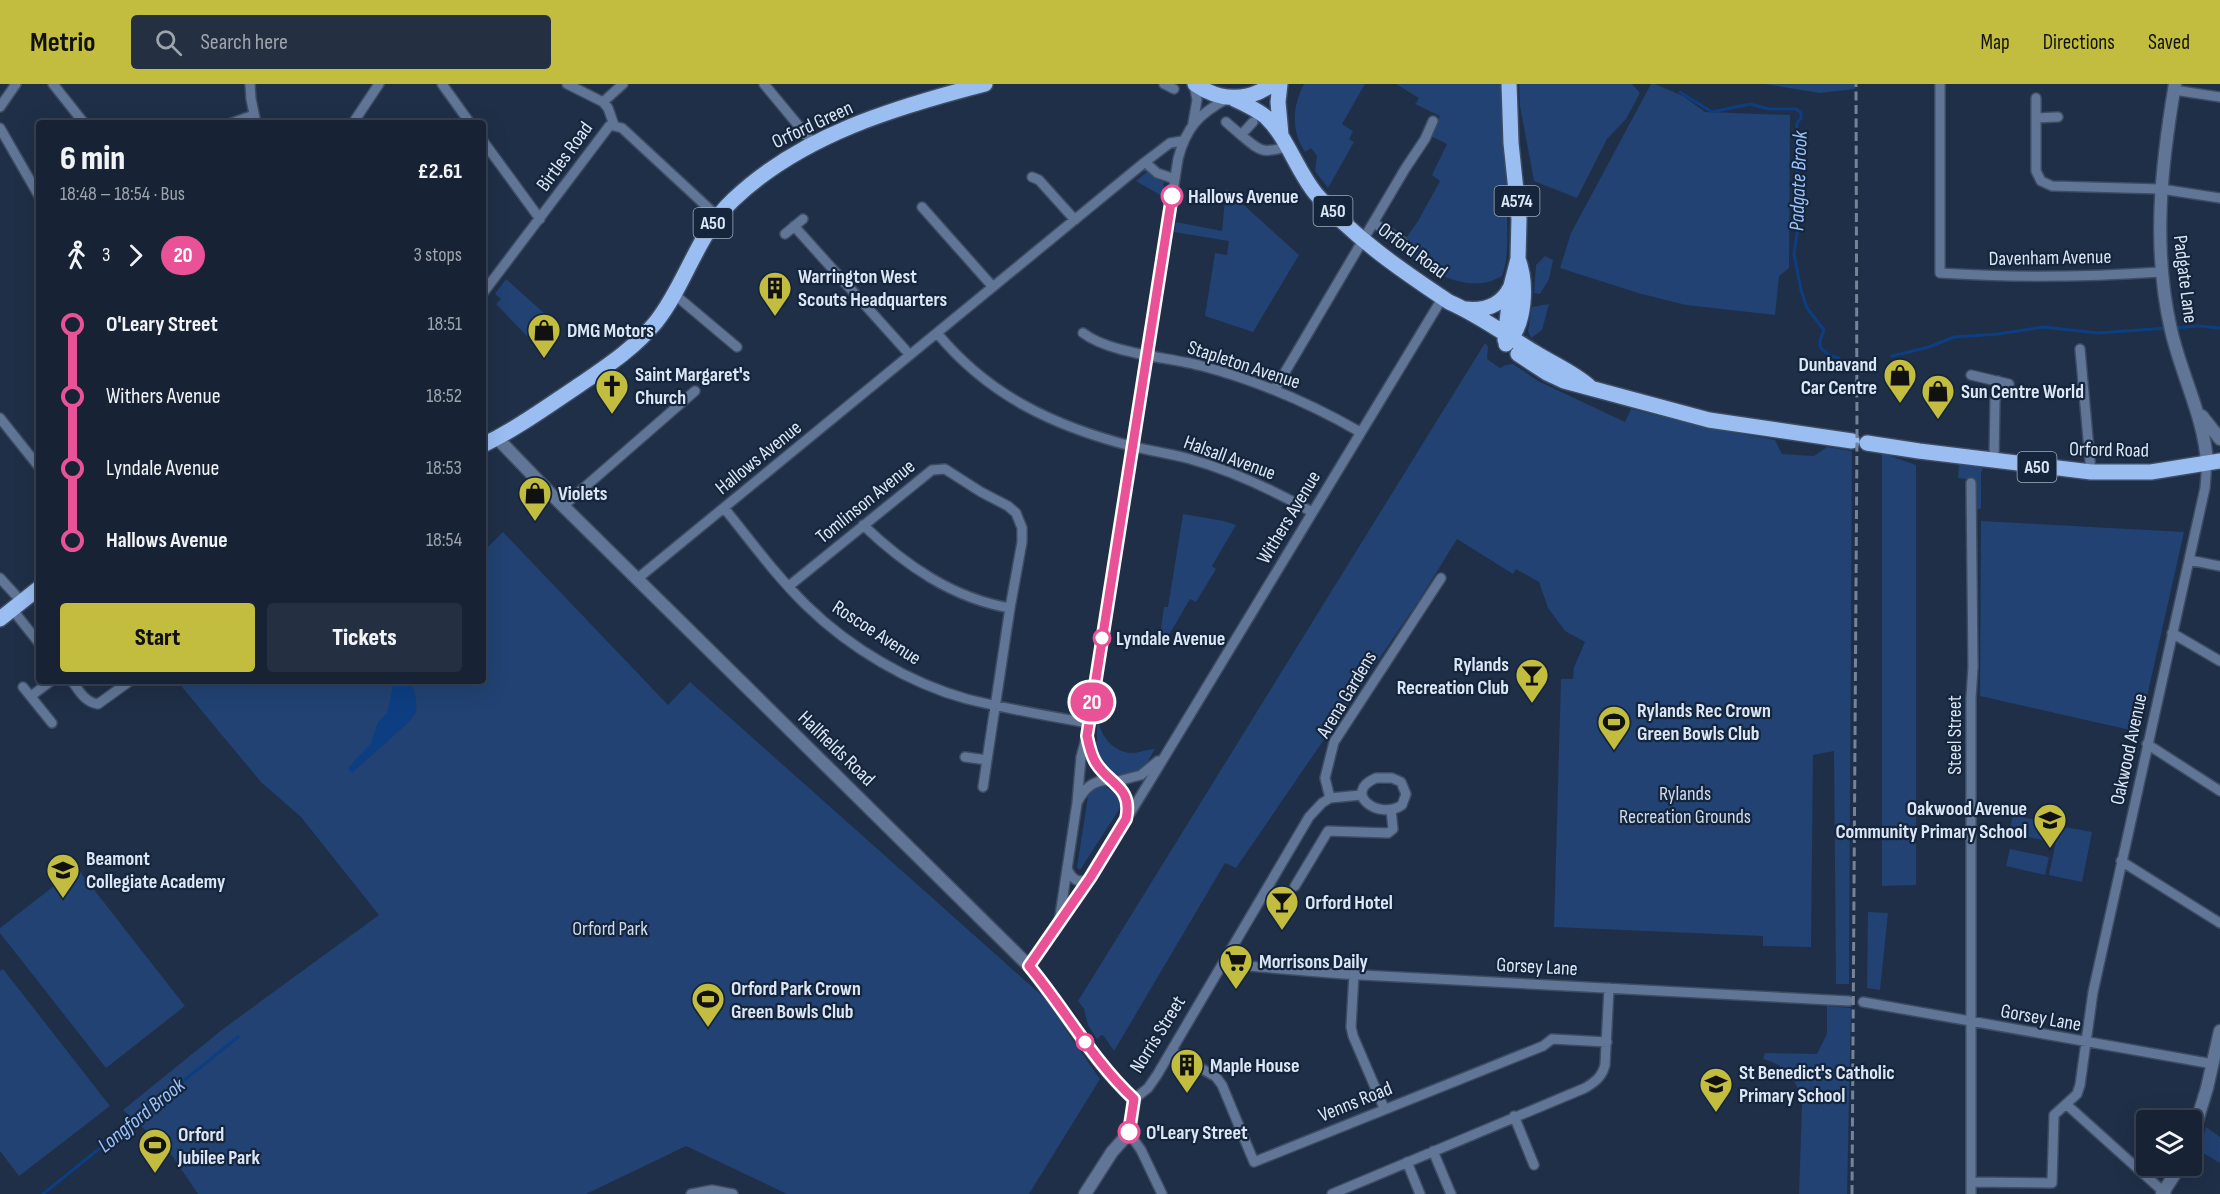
<!DOCTYPE html>
<meta charset="utf-8">
<style>
body{margin:0;font-family:"Sofia Sans Condensed",sans-serif;background:#242f41;color:#f1f3f6;height:100vh;display:flex;flex-direction:column;font-size:22px;white-space:nowrap}
*{box-sizing:border-box;margin:0}
p{font-size:20px;color:#9ea4ad}
.icon{flex:none;width:33px;height:33px;fill:none;stroke:currentColor;stroke-width:2;stroke-linecap:round;stroke-linejoin:round}
.map{position:relative;flex:1;overflow:hidden}
.drawer{position:absolute;left:36px;top:36px;width:450px;height:564px;display:flex;flex-direction:column;background:#172335;border-radius:6px;box-shadow:0 6px 24px #0002,0 0 0 2px #364050}
.drawer>*{flex:none}
.badge{padding:0 12px;border-radius:20px;font-size:21px;line-height:39px}
.buttons{position:absolute;left:2136px;top:1026px;display:grid;gap:12px}
.buttons a{display:grid;place-items:center;width:66px;height:66px;border-radius:6px;background:#172335;box-shadow:0 6px 24px #0002,0 0 0 2px #364050;font-size:30px}
.map>.badge{position:absolute;translate:-50% -50%;box-shadow:0 0 0 3px #fff}
.legs{display:flex;align-items:center;gap:9px;height:66px;padding:0 24px;font-size:20px}
.legs p{margin-inline-start:auto}
.summary{display:flex;align-items:center;justify-content:space-between;height:102px;padding:0 24px}
h1{font-size:33px;font-weight:800;line-height:45px}
.action{display:flex;gap:12px;margin-top:auto;padding:12px 24px}
.action a{flex:1;height:69px;border-radius:6px;background:#c2bd3f;color:#111;font-size:24px;font-weight:800;line-height:69px;text-align:center}
.action a+a{background:#242f41;color:#f1f3f6}
ul{padding:0 24px;list-style:none}
li{display:flex;align-items:center;gap:21px;height:72px;font-size:22px}
li i{display:grid;place-items:center;width:9px;height:100%;margin:0 8px;background:currentColor}
li i::after{content:'';width:15px;height:15px;margin:-8px;border:4px solid;border-radius:50%;background:#172335}
li p{margin-inline-start:auto}
li:first-child i{background:linear-gradient(#0000 50%,currentColor 0)}
li:last-child i{background:linear-gradient(currentColor 50%,#0000 0)}
header{display:flex;align-items:center;gap:36px;box-sizing:border-box;height:84px;padding:0 30px;background:#c2bd3f;color:#111}
header strong{font-size:28px}
nav{display:flex;gap:33px;margin-inline-start:auto;font-size:21px}
.search{width:420px;height:54px;background:#242f41;display:flex;align-items:center;gap:15px;box-sizing:border-box;padding:0 21px;border-radius:6px;color:#9ea4ad;font-size:22px}
.map>svg:first-child{display:block}
.green{fill:#214272}
.water{fill:#0d3e82}
.lines{fill:none;stroke-linecap:round;stroke-linejoin:round}
.stream{stroke:#0d3e82;stroke-width:3}
.minor-casing{stroke:#3d4c63;stroke-width:12}
.tertiary-casing{stroke:#3d4c63;stroke-width:15}
.primary-casing{stroke:#3d4c63;stroke-width:18}
.minor{stroke:#617696;stroke-width:9}
.tertiary{stroke:#617696;stroke-width:12}
.primary{stroke:#9abef2;stroke-width:15}
.rail{stroke:#758397;stroke-width:3;stroke-dasharray:9 4.5;stroke-linecap:butt}
.line-1-casing{stroke:#fff;stroke-width:14}
.line-1{stroke:#ea5297;stroke-width:9}
.stop-1-dot{fill:#fff;stroke:#ea5297;stroke-width:3}
.labels{text-anchor:middle;stroke-width:4.5;stroke-linejoin:round;paint-order:stroke}
.shield{fill:#15253c;stroke:#a0acbe;stroke-width:1.5}
.shield-label{font-size:18px;font-weight:bold;fill:#dbe6f6}
.street-label{font-size:20px;fill:#dbe6f6;stroke:#15253c}
.stop-label{font-size:20px;font-weight:bold;fill:#dbe6f6;stroke:#15253c;text-anchor:start}
.poi-label{font-size:20px;font-weight:bold;fill:#dbe6f6;stroke:#15253c;text-anchor:start}
.park-label{font-size:20px;fill:#cddbef;stroke:#15253c}
.water-label{font-size:21px;font-style:italic;fill:#9bc2fc;stroke:#15253c}
</style>
<header>
<strong>Metrio</strong>
<div class="search"><svg class="icon" aria-label="search" viewBox="0 0 24 24"><circle cx="10" cy="10" r="6"/><path d="M15 15l6 6"/></svg>Search here</div>
<nav><a>Map</a><a>Directions</a><a>Saved</a></nav>
</header>
<div class="map">
<svg width="2220" height="1110" viewBox="0 0 2220 1110">
<rect width="100%" height="100%" fill="#1f2f47"/>
<path class="green" d="M1304,0h61l-23,40 11,7 -4,8 5,3 -26,46 -13,-17 2,-15 -6,-8 -6,4c-14,-22 -13,-45 -1,-68z
M1396,0h106c3,44 5,88 5,132 0,20 2,42 -5,60 -44,26 -95,-23 -128,-47l1,-3 27,18 16,-23 22,-40 -8,-6 15,-31 -16,-8 9,-20 -25,-12 4,-6z
M1519,0h113l8,9 -14,26 -19,20 -30,59 -43,-17 -14,-75z
M1651,0h4l28,12 22,16 85,3 -1,153 -10,8 -4,39 -89,-10 -48,-12 -78,-25 11,-35z
M1701,0h154v5l-35,4 -55,-9z
M1148,87l8,8 8,3 -2,14 -26,-15z
M1226,105l73,66 -46,77 -48,-16 10,-63 12,2 2,-14 -55,-9 2,-10 46,9z
M1545,172l8,4 -4,19 -9,15 -6,-1 2,-28z
M506,195l38,34 5,1 -22,22 -31,-32 5,-5 -6,-5z
M1549,220l-7,26 -11,8 -3,-7 4,-24z
M1485,259l3,3 -1,13 13,9 6,-3 7,-1 25,17 87,41 6,-13 72,18 72,13 7,14 32,2 13,-9 25,4 -3,533h-13l-2,-233 -21,4 -2,192 -48,-1v-10l-209,-9 7,-248h12l1,-12 11,-25 -20,-11 -17,-23 -9,-26 -23,-13 -3,5 -56,-35 -39,63 -182,266 -11,-5 -111,188 -10,-15 -3,-1 -4,4 -9,-14 -4,-16 -6,-8z
M1882,369l34,12v420l-34,1z
M1959,379l24,3 -2,7v35l-7,4 -1,-32 -15,-2z
M1183,430l41,7 12,4 -24,41 4,3 -20,33 -6,-3 -27,46 -4,-2 5,-36h4z
M1981,437l203,11 -45,200 -159,-36z
M503,448l165,173 22,-23 367,327 6,17 37,53 -71,115h-242l-101,-48 -100,48h-388l-30,-44 -45,-40 100,-81 156,-114 -78,-98 -40,-35 -84,-101h171l2,2 1,-2h132v-129z
M1099,640c4,15 16,28 32,29 8,0 17,-4 24,-4 -4,6 -7,15 -13,20 -25,18 -44,-4 -48,-28h3v-16z
M1100,701l16,6 6,14 -42,65 -3,-3 12,-77z
M2013,731l42,9 -3,18 -43,-9z
M2059,742l33,6 -10,50 -33,-7z
M2010,765l39,8 -4,18 -39,-9z
M77,784l108,138 -79,62 -106,-135v-5z
M1868,828l20,1 -8,77 -13,-2z
M3,885l107,137 -91,70 -19,-25v-180z
M1827,922l24,2 -4,186h-48l3,-89c-3,-23 -15,-40 -39,-46l2,-6 52,1 10,-20z
M2206,1043l14,10v26l-20,-12z"/>
<path class="water" d="M398,597h10c8,9 9,20 8,32l-8,10 -56,50 -4,-5 23,-25 7,-21 9,-9 6,-27z"/>
<g class="lines">
<path class="stream" d="M1680,8l32,20 38,-8 19,5h27l5,4v5l-4,5 -2,27 4,39 -3,17 3,15 -5,33 7,36 6,18 17,22 -4,11v6l8,8 11,3
M2174,244l24,-2 22,2
M1892,272l37,-9 25,-10 44,-3 45,-7 55,6 69,-5
M43,1110l195,-157"/>
<defs>
<path id="minor" d="M53,0l31,39
M250,0l1,15 5,24
M442,0l28,39
M567,0l36,18 20,-18
M764,0l49,59
M1164,0l10,5
M1940,0v189c74,5 147,4 221,-1
M2174,6l46,7
M2036,14v73l5,10 11,5 109,3 59,9
M603,18l5,6 6,17
M0,23l16,-23
M2036,34l22,-1
M1226,38l15,13 12,-13
M232,39l22,-8
M353,39l26,-39
M1193,39l4,-23 -3,-16
M0,44l39,68
M1241,51c19,16 21,19 45,12
M483,57l57,78
M1145,78l12,11 18,6
M1032,93l7,3 36,40
M922,123l71,80
M1374,139l28,18
M794,142l116,129
M785,150l18,-15
M483,209l127,-168 12,3 95,88
M674,210l63,53
M937,249c52,63 117,93 194,113 20,5 40,8 59,13 43,12 83,31 122,53
M1083,249c28,21 85,24 119,33 56,15 108,37 158,66
M2080,265l11,123
M1971,291l38,9
M1275,305l130,-220 20,-30 8,-18
M0,334l39,49
M1994,377l1,-60 3,-20
M1971,399l2,184 -2,31v496
M563,422l132,-115
M724,424c27,33 52,68 83,98 43,42 102,77 160,93 40,10 81,17 121,24
M863,441c42,40 89,73 147,83
M2189,476l31,6
M0,494l22,24
M637,495l508,-417 25,-19 12,-2
M789,502l143,-116 13,-1 36,23 27,14 8,7 6,15v14l-12,66 -23,152
M12,525l27,34
M2172,549l48,28
M72,597c7,10 13,21 26,23l32,-23
M23,603l29,36
M31,612l20,-15
M1087,655c2,8 4,16 8,23 12,20 37,26 31,55
M2147,660l73,47
M965,673l22,3 -4,27
M1376,694h16l9,4 5,12 -4,11c-23,16 -61,-12 -26,-27z
M1114,698l27,-7 17,-14
M1330,714l31,-3
M1078,717c7,-14 18,-23 35,-20
M2121,777l99,62
M1067,784c4,11 12,17 23,10
M1295,802l33,-55 60,2 5,-4 -2,-19
M1059,838l18,-119 4,-46 6,-22 91,-576c8,-32 21,-45 50,-61
M1223,880l120,10 506,27
M1029,882l61,-88 58,-94 295,-487
M1354,890l-3,53 2,9 31,72
M1863,918l350,62
M1172,967l44,26 6,8 32,77 289,-116 9,-7 55,3
M1134,1015l14,-11 9,-13 152,-258 13,-14 8,-5 -5,-20 9,-36 107,-164
M2066,1020l100,90
M1514,1032l20,49
M1129,1049l12,17 21,44
M1433,1067l18,43
M1407,1078l13,32
M1971,1098l81,1 2,-68 23,-21 3,-9 13,-93 112,-504 2,-26
M691,1110l21,-4 21,4
M1332,1110l253,-106c10,-6 17,-11 20,-23l4,-77"/>
<path id="tertiary" d="M2175,0c-14,83 -23,163 -4,246 10,44 33,87 36,132
M2202,332l18,23
M497,354l51,53 481,475c36,44 63,95 105,133l-5,34 -17,19 -27,42
M2192,1053l15,-49 13,-57
M2162,1110l18,-28"/>
<path id="primary" d="M1195,0c26,18 52,18 78,0
M1280,0l-2,18 3,33
M1234,15c11,5 22,10 32,18 21,20 31,54 50,77 38,44 85,76 133,108 30,13 57,33 85,50 19,12 39,20 56,35
M1465,225c19,2 36,-3 45,-21
M1505,256l6,-54 7,-27 1,-40 -8,-76 -2,-59
M1506,260c20,-19 21,-61 12,-85
M1518,270l29,19 17,8 145,39 143,21
M1867,359l52,8 172,21h60l69,-11
M483,361c33,-16 62,-37 92,-57 29,-20 59,-39 81,-66 30,-38 41,-88 77,-122 68,-65 163,-93 252,-116
M0,535l39,-31"/>
</defs>
<use href="#minor" class="minor-casing"/>
<use href="#tertiary" class="tertiary-casing"/>
<use href="#primary" class="primary-casing"/>
<use href="#minor" class="minor"/>
<use href="#tertiary" class="tertiary"/>
<use href="#primary" class="primary"/>
<path class="rail" d="M1852,1110l5,-760 -1,-350"/>
</g>
<g class="lines">
<defs>
<path id="line-1" d="M1129,1048l5,-33c-42,-39 -69,-90 -105,-133l61,-88 36,-59c7,-32 -16,-34 -30,-56 -5,-8 -7,-17 -9,-27l85,-540"/>
</defs>
<use href="#line-1" class="line-1-casing"/>
<use href="#line-1" class="line-1"/>
</g>
<defs>
<symbol id="building-pin" viewBox="-11 -11 22 30"><path d="M0 17L-7.5 6A9.5 9.5 0 1 1 7.5 6Z" fill="#c2bd3f" stroke="#15253c"/><path d="M-4-6H4V6H1V3H-1V6H-4ZM-2.5-4.3h1.7v1.8h-1.7ZM.8-4.3h1.7v1.8H.8ZM-2.5-1h1.7V.8h-1.7ZM.8-1h1.7V.8H.8Z" fill="#111"/></symbol>
<symbol id="shop-pin" viewBox="-11 -11 22 30"><path d="M0 17L-7.5 6A9.5 9.5 0 1 1 7.5 6Z" fill="#c2bd3f" stroke="#15253c"/><path d="M-5-2.5h2.3a2.7 3.5 0 0 1 5.4 0H5L5.5 6h-11ZM-1.5-2.5h3a1.5 2.3 0 0 0-3 0Z" fill="#111"/></symbol>
<symbol id="church-pin" viewBox="-11 -11 22 30"><path d="M0 17L-7.5 6A9.5 9.5 0 1 1 7.5 6Z" fill="#c2bd3f" stroke="#15253c"/><path d="M-1.2-6h2.4v3.5h3.3v2.4h-3.3V6h-2.4V-.1h-3.3v-2.4h3.3Z" fill="#111"/></symbol>
<symbol id="bar-pin" viewBox="-11 -11 22 30"><path d="M0 17L-7.5 6A9.5 9.5 0 1 1 7.5 6Z" fill="#c2bd3f" stroke="#15253c"/><path d="M-6-5H6L.8 .8V4.5H3.5V6h-7V4.5H-.8V.8Z" fill="#111"/></symbol>
<symbol id="stadium-pin" viewBox="-11 -11 22 30"><path d="M0 17L-7.5 6A9.5 9.5 0 1 1 7.5 6Z" fill="#c2bd3f" stroke="#15253c"/><path d="M0-5a6.5 5 0 1 0 0 10a6.5 5 0 1 0 0-10ZM-3.5-1.8h7v3.6h-7Z" fill="#111"/></symbol>
<symbol id="school-pin" viewBox="-11 -11 22 30"><path d="M0 17L-7.5 6A9.5 9.5 0 1 1 7.5 6Z" fill="#c2bd3f" stroke="#15253c"/><path d="M0-5L7-2L0 1L-7-2ZM-4 1L0 2.5L4 1V4Q0 6-4 4Z" fill="#111"/></symbol>
<symbol id="supermarket-pin" viewBox="-11 -11 22 30"><path d="M0 17L-7.5 6A9.5 9.5 0 1 1 7.5 6Z" fill="#c2bd3f" stroke="#15253c"/><path d="M-6-5.5h2.5l.6 2H6L4.5 2H-2.5L-4.4-4H-6ZM-1.5 3.2a1.3 1.3 0 1 0 .1 0ZM3 3.2a1.3 1.3 0 1 0 .1 0Z" fill="#111"/></symbol>
</defs>
<g fill-rule="evenodd">
<use href="#building-pin" x="756" y="185" width="38" height="52"/>
<use href="#shop-pin" x="525" y="227" width="38" height="52"/>
<use href="#shop-pin" x="1881" y="272" width="38" height="52"/>
<use href="#church-pin" x="593" y="283" width="38" height="52"/>
<use href="#shop-pin" x="1919" y="288" width="38" height="52"/>
<use href="#shop-pin" x="516" y="390" width="38" height="52"/>
<use href="#bar-pin" x="1513" y="572" width="38" height="52"/>
<use href="#stadium-pin" x="1595" y="619" width="38" height="52"/>
<use href="#school-pin" x="2031" y="717" width="38" height="52"/>
<use href="#school-pin" x="44" y="767" width="38" height="52"/>
<use href="#bar-pin" x="1263" y="799" width="38" height="52"/>
<use href="#supermarket-pin" x="1217" y="858" width="38" height="52"/>
<use href="#stadium-pin" x="689" y="896" width="38" height="52"/>
<use href="#building-pin" x="1168" y="962" width="38" height="52"/>
<use href="#school-pin" x="1697" y="981" width="38" height="52"/>
<use href="#stadium-pin" x="136" y="1042" width="38" height="52"/>
</g>
<g class="stop-1-dot">
<circle cx="1172" cy="112" r="10"/>
<circle cx="1102" cy="554" r="8"/>
<circle cx="1085" cy="958" r="8"/>
<circle cx="1129" cy="1048" r="10"/>
</g>
<g class="labels">
<g class="shield">
<rect x="1494.5" y="102" width="45" height="30" rx="4.5"/>
<rect x="1313.5" y="112" width="39" height="30" rx="4.5"/>
<rect x="693.5" y="124" width="39" height="30" rx="4.5"/>
<rect x="2017.5" y="368" width="39" height="30" rx="4.5"/>
</g>
<g class="shield-label">
<text x="1517" y="123">A574</text>
<text x="1333" y="133">A50</text>
<text x="713" y="145">A50</text>
<text x="2037" y="389">A50</text>
</g>
<g class="street-label">
<text transform="translate(812 40) rotate(-25)" y="7">Orford Green</text>
<text transform="translate(564 72) rotate(-54)" y="7">Birtles Road</text>
<text transform="translate(1413 166) rotate(36)" y="7">Orford Road</text>
<text transform="translate(2050 173) rotate(-1)" y="7">Davenham Avenue</text>
<text transform="translate(2186 195) rotate(83)" y="7">Padgate Lane</text>
<text transform="translate(1244 280) rotate(18)" y="7">Stapleton Avenue</text>
<text transform="translate(2109 365) rotate(1)" y="7">Orford Road</text>
<text transform="translate(758 373) rotate(-39)" y="7">Hallows Avenue</text>
<text transform="translate(1230 373) rotate(20)" y="7">Halsall Avenue</text>
<text transform="translate(865 417) rotate(-39)" y="7">Tomlinson Avenue</text>
<text transform="translate(1288 433) rotate(-59)" y="7">Withers Avenue</text>
<text transform="translate(877 548) rotate(33)" y="7">Roscoe Avenue</text>
<text transform="translate(1346 610) rotate(-59)" y="7">Arena Gardens</text>
<text transform="translate(1954 651) rotate(-90)" y="7">Steel Street</text>
<text transform="translate(837 664) rotate(44)" y="7">Hallfields Road</text>
<text transform="translate(2128 665) rotate(-78)" y="7">Oakwood Avenue</text>
<text transform="translate(1537 882) rotate(3)" y="7">Gorsey Lane</text>
<text transform="translate(2041 933) rotate(10)" y="7">Gorsey Lane</text>
<text transform="translate(1157 950) rotate(-58)" y="7">Norris Street</text>
<text transform="translate(1355 1017) rotate(-22)" y="7">Venns Road</text>
</g>
<g class="stop-label">
<text x="1188" y="119">Hallows Avenue</text>
<text x="1116" y="561">Lyndale Avenue</text>
<text x="1146" y="1055">O'Leary Street</text>
</g>
<g class="poi-label">
<text x="798" y="199">Warrington West<tspan x="798" dy="23">Scouts Headquarters</tspan></text>
<text x="567" y="253">DMG Motors</text>
<text x="1877" y="287" text-anchor="end">Dunbavand<tspan x="1877" dy="23">Car Centre</tspan></text>
<text x="635" y="297">Saint Margaret's<tspan x="635" dy="23">Church</tspan></text>
<text x="1961" y="314">Sun Centre World</text>
<text x="558" y="416">Violets</text>
<text x="1509" y="587" text-anchor="end">Rylands<tspan x="1509" dy="23">Recreation Club</tspan></text>
<text x="1637" y="633">Rylands Rec Crown<tspan x="1637" dy="23">Green Bowls Club</tspan></text>
<text x="2027" y="731" text-anchor="end">Oakwood Avenue<tspan x="2027" dy="23">Community Primary School</tspan></text>
<text x="86" y="781">Beamont<tspan x="86" dy="23">Collegiate Academy</tspan></text>
<text x="1305" y="825">Orford Hotel</text>
<text x="1259" y="884">Morrisons Daily</text>
<text x="731" y="911">Orford Park Crown<tspan x="731" dy="23">Green Bowls Club</tspan></text>
<text x="1210" y="988">Maple House</text>
<text x="1739" y="995">St Benedict's Catholic<tspan x="1739" dy="23">Primary School</tspan></text>
<text x="178" y="1057">Orford<tspan x="178" dy="23">Jubilee Park</tspan></text>
</g>
<g class="park-label">
<text x="1685" y="716">Rylands<tspan x="1685" dy="23">Recreation Grounds</tspan></text>
<text x="610" y="851">Orford Park</text>
</g>
<g class="water-label">
<text transform="translate(1798 97) rotate(-88)" y="7">Padgate Brook</text>
<text transform="translate(141 1031) rotate(-39)" y="7">Longford Brook</text>
</g>
</g>
</svg>
<div class="buttons">
<a><svg class="icon" aria-label="layers" viewBox="0 0 24 24"><path d="M12 4l9 5-9 5-9-5zM3 14l9 5 9-5"/></svg></a>
</div>
<b class="badge" style="left:1092px;top:618px;background:#ea5297;color:#fff">20</b>
<section class="drawer">
<div class="summary"><div><h1>6 min</h1><p>18:48 – 18:54 · Bus</p></div><b>£2.61</b></div>
<div class="legs"><svg class="icon" aria-label="walk" viewBox="0 0 24 24"><circle cx="13" cy="4" r="2"/><path d="M13 8l-2 6 4 7M11 14l-3 7M7 12l3-4h3l4 4"/></svg>3<svg class="icon" aria-label="forward" viewBox="0 0 24 24"><path d="M9 5l7 7-7 7"/></svg><b class="badge" style="background:#ea5297;color:#fff">20</b><p>3 stops</p></div>
<ul>
<li><i style="color:#ea5297"></i><b>O'Leary Street</b><p>18:51</p></li>
<li><i style="color:#ea5297"></i><span>Withers Avenue</span><p>18:52</p></li>
<li><i style="color:#ea5297"></i><span>Lyndale Avenue</span><p>18:53</p></li>
<li><i style="color:#ea5297"></i><b>Hallows Avenue</b><p>18:54</p></li>
</ul>
<div class="action"><a>Start</a><a>Tickets</a></div>
</section>
</div>
